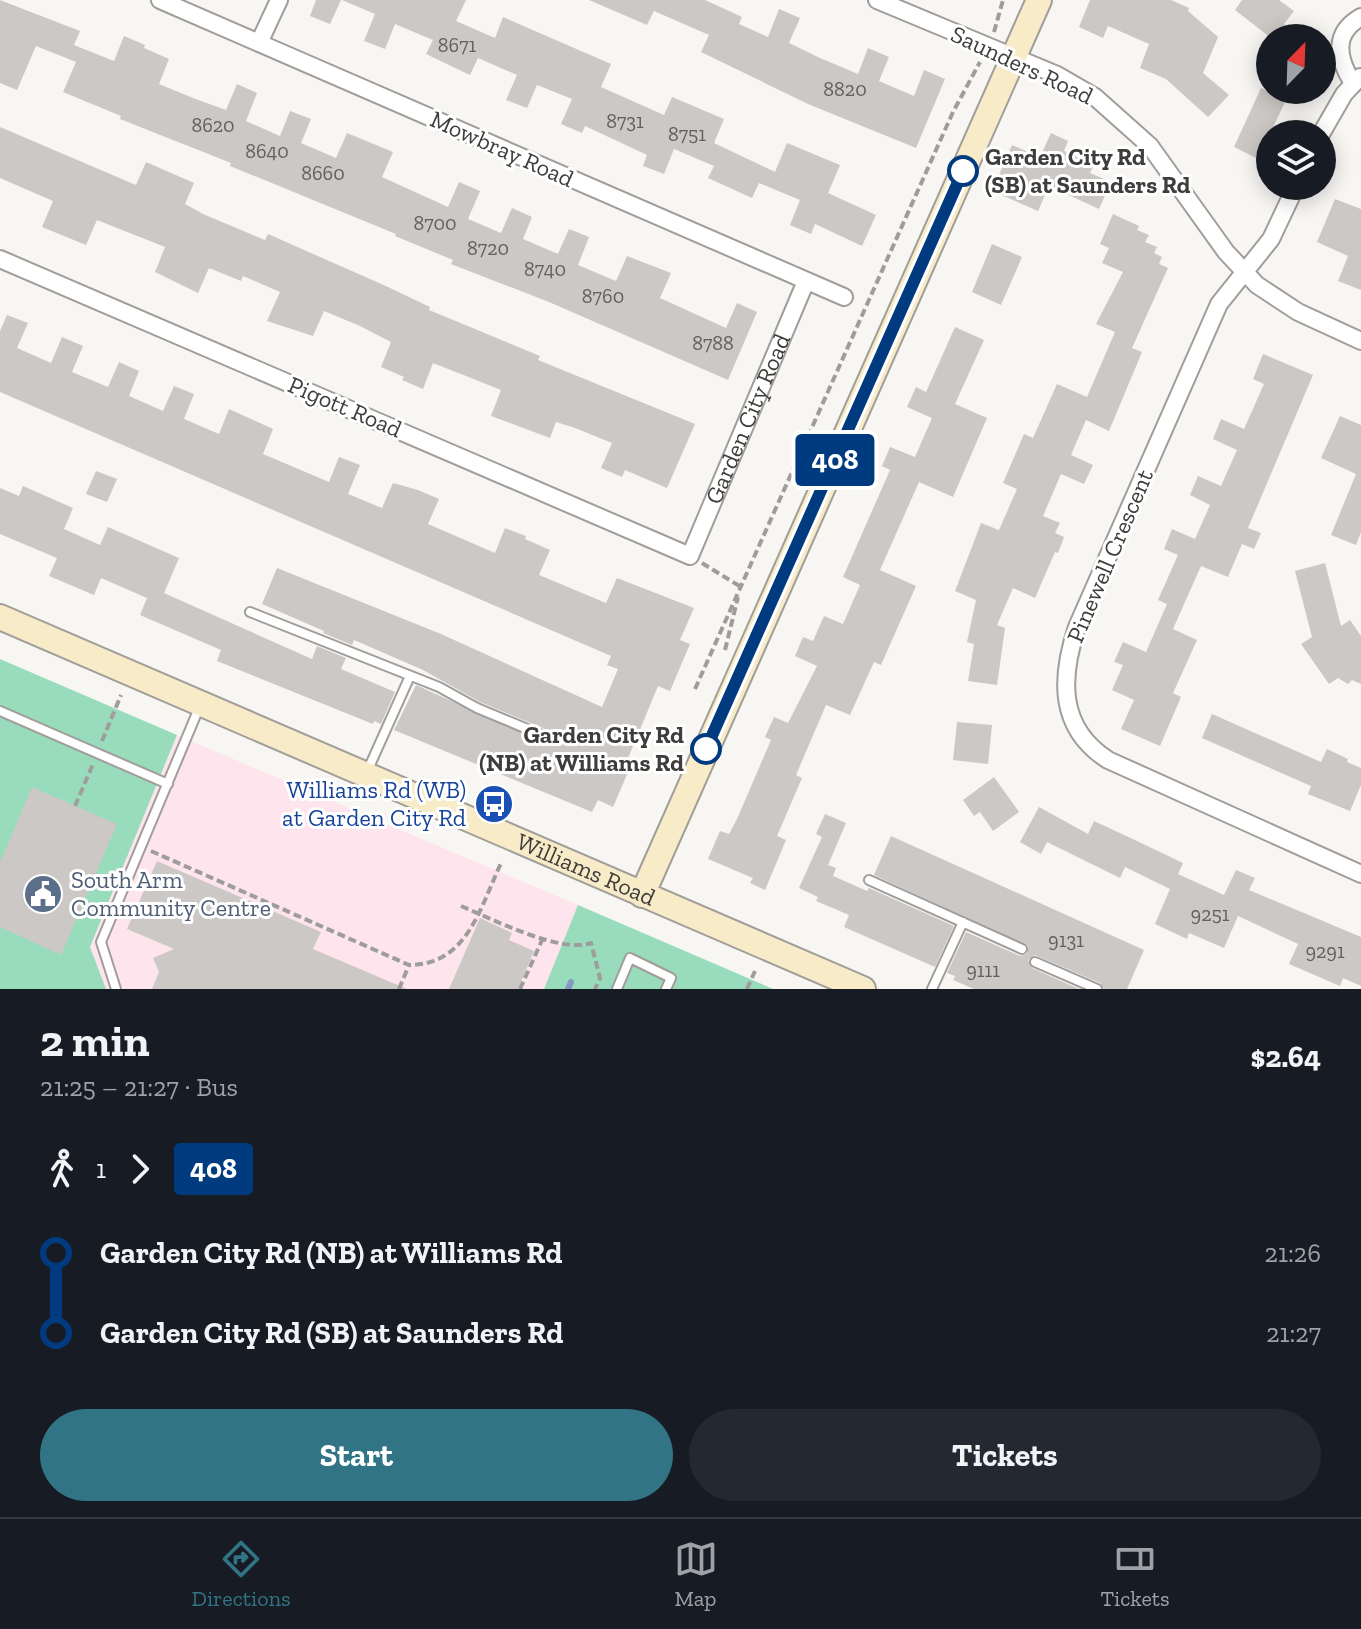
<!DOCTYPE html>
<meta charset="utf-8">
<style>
body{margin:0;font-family:"Zilla Slab",serif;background:#242831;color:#f1f3f6;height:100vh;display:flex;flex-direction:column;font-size:30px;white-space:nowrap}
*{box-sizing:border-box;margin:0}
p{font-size:26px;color:#9ea1a6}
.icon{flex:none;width:44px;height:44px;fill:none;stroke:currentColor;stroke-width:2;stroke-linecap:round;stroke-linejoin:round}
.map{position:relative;height:989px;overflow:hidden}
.sheet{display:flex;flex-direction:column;background:#171b24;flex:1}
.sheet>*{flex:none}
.badge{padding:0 16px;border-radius:6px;font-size:28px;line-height:52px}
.needle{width:52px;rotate:23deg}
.tools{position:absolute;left:1256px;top:24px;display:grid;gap:16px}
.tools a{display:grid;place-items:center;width:80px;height:80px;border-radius:50%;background:#171b24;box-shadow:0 4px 20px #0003;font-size:40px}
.map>.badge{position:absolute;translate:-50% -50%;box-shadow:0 0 0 4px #fff}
.legs{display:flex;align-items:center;gap:12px;height:88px;padding:0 40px;font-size:26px}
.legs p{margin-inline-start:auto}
.head{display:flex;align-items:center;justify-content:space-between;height:136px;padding:0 40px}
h1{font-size:44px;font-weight:800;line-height:60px}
.primary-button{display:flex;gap:16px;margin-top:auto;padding:16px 40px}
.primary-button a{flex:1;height:92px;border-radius:48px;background:#317485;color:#fff;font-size:32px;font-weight:800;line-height:92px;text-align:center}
.primary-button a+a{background:#242831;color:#f1f3f6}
ul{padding:0 40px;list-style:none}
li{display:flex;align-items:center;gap:28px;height:80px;font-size:30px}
li i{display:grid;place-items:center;width:12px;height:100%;margin:0 10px;background:currentColor}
li i::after{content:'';width:20px;height:20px;margin:-10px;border:6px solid;border-radius:50%;background:#171b24}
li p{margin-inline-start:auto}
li:first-child i{background:linear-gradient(#0000 50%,currentColor 0)}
li:last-child i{background:linear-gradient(currentColor 50%,#0000 0)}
.menu{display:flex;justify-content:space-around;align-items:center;height:112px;border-top:2px solid #363941;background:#171b24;font-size:22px;color:#9ea1a6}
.menu a{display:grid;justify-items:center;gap:4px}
.menu .on{color:#317485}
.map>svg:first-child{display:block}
.education{fill:#fee5ed}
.green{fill:#98dcbc}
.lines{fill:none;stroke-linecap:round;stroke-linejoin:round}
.stream{stroke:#8499c2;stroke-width:6}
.building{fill:#cbc8c5}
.lane-casing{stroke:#a09d9a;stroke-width:12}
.street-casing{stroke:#a09d9a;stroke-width:20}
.secondary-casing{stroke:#a09d9a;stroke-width:28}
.path{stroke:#9f9d9b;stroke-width:4;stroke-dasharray:8 4;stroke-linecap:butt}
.lane{stroke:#fff;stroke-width:8}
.street{stroke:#fff;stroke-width:16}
.secondary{stroke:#f8ecc8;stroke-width:24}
.line-1-casing{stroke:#fff;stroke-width:18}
.line-1{stroke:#003b80;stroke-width:12}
.stop-1-dot{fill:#fff;stroke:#003b80;stroke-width:4}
.labels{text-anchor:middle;stroke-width:6;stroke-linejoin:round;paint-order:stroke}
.number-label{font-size:20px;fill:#61605e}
.street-label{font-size:24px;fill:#3e3d3c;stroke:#fff}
.stop-label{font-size:24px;font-weight:bold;fill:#3e3d3c;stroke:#fff;text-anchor:start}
.transit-label{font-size:24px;fill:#164399;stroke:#fff;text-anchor:end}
.service-label{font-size:24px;fill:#4e5e75;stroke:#fff;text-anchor:start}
</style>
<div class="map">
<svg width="1361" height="989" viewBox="0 0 1361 989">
<rect width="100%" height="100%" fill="#f8f6f3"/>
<path class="education" d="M177,735l401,170 -34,84h-438l-16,-42z"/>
<path class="green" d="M0,659l177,76 -87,212 16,42h-106z
M578,905l195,84h-229z"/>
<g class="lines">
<path class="stream" d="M568,989l3,-7"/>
</g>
<path class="building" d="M0,0l80,31 -6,14 40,16 10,-25 21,9 -1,3 25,11 -10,25 34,14 33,12 11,-26 20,9 -11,28 34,15 10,-25 21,8 -10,24 35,15 11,-25 46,19 -11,25 66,30 11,-25 21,9 -12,28 33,14 11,-25 20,9 -9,22 35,15 11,-25 20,8 -11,28 38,16 11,-25 44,17 -11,25 66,30 11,-25 20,9 -29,68 -179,-78 -98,-38 2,-4 -58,-24 1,-2 -166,-68 1,-3 -111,-44 1,-3 -58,-24 13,-30 -40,-16 -19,44 -17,-7z
M316,0h25l-11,24 -20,-8z
M342,0h124l-10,21 39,17 8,-21 108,47 -10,23 63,28 8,-18 52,22 -10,24 61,29 12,-29 53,22 -12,28 48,22 -14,31 -47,-22 -4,10 -21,-9 10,-25 -41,-17 -7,15 -44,-20 6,-12 -40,-17 -10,25 -21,-8 4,-11 -62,-29 -3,7 -21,-9 11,-25 -35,-14 -10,23 -21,-8 11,-25 -39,-17 -8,17 -44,-21 7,-14 -38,-16 -10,25 -21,-8 11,-27z
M589,0h116l37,17 -3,7 29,13 11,-28 21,9 -11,25 31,15 38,16 10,-26 21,9 -10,24 35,15 10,-26 21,9 -29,69 -108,-44 -107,-52 8,-17 -55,-24 -7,14z
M1090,0h81l18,8 -1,3 30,26 -15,36 26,22 -21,22 -42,-38 -26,-11 9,-24 -41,-18 -5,12 -24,-11z
M1242,0h37l15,11 -10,13 7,6 -8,8h-12l-36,-28z
M1261,88l25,12 -28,59 -24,-12z
M0,127l136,58 10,-23 48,21 -9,21 18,10 62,26 3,-6 120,53 42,20 -1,3 111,46 -2,4 157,64 -28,64 -42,-18 -3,7 -21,-9 11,-25 -37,-15 -19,-6 -6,16 -59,-22 10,-26 -35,-14 -33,-13 -10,26 -21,-9 2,-3 -23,-10 10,-25 -31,-16 -36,-15 -11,25 -46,-15 13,-29 -37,-16 -2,5 -32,-13 -11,25 -43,-21 10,-25 -68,-27 -11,25 -44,-18 11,-26 -53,-23z
M1051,133l17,8 -4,10 30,14 -4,8 21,9 -12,27 -50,-23 -11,25 -46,-20 20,-46 28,12z
M1335,199l26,10v81l-23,-9 10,-25 -31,-14z
M1113,214l26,12 -2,4 12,5 -4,7 12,5 -3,6 8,4 -3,7 9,4 -36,80 10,4 -33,79 -23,-11 -15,35 22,10 -9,19 -23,-10 -18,42 17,7 -5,10 9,4 -6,16 -3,-1 -20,46 -22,-10 -16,37 8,3 -8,57 -29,-4 6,-37 -7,-2 9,-42 -21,-9 26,-68 18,7 18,-41 -14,-6 21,-49 9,4 24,-54 30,13 28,-65 -19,-8 27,-52 -21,-9 7,-15 -9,-4z
M992,244l30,13 -21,48 -29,-13z
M7,315l21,8 -11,25 34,15 11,-26 21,9 -11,26 36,15 11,-25 20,9 -10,25 34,15 11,-25 20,8 -10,25 35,15 10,-25 44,20 -10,25 66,28 10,-25 21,8 -12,29 34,14 11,-25 25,7 21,9 -11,25 67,29 10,-25 21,8 -1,3 25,11 -11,25 67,28 11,-25 77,30 -14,32 10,4 -20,47 -12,-5 -34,82 5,2 -16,37 -15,-7 -6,12 -198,-82 22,-45 135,61h7l3,-6 -4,-6 -77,-32 -57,-32 -69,-30 -2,5 -29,-12 1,-2 -62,-27 15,-36 164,66 161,73 16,-38 -11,-4 4,-9 -611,-264v-61z
M955,327l29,13 -29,64 32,14 -34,79 -34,-15 -39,88 36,16 -35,79 -7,-3 -24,53 -24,-10 -30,70 6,3 -25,58 9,4 -21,50 -15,-7 3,-5 -45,-19 12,-28 9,3 8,-15 34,-79 -6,-3 9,-20 14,6 29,-57 -22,-10 8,-19 10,4 11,-25 19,8 17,-39 -17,-8 47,-107 -8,-4 8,-19 25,10 17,-39 -25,-11 9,-20 10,5z
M1263,354l50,21 -65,153 13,5 -7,16 -12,-5 -14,33 -27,-11 -28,63 24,11 -24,53 8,4 -21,49 -39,-17 13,-29 -22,-10 11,-25 -9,-3 9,-20 23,10 21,-48 -9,-4 20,-45 -14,-6 8,-20 23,10 15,-34 -20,-10 8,-19 23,10 16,-36 -24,-11 8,-20 23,10 20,-45 -11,-5z
M1340,416l21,9v107l-5,13 -25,-10 25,-61 -35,-16z
M96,471l21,8 -10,23 -21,-8z
M23,486l50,22 -9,21 36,16 8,-18 71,31 -15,35 148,66 5,-13 29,12 -5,11 54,23 -14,32 -7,-3 -1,3 -156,-63 4,-11 -81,-35 7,-17 -46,-20 -7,17 -45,-19 8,-18 -57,-24v-46l19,8z
M1325,563l16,63 9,-6 11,16v48l-9,-4 -4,4 -10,-6 -9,6 -28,-40 11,-7 -17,-66z
M1212,714l109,48 6,-13 21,10 -1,3 14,6v17l-11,26 -42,-17 3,-8 -109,-48z
M957,722l35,3 -4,39 -35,-4z
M994,777l25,35 -26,19 -13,-19 -6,4 -11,-16z
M32,787l85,37 -56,131 -61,-28v-65z
M1039,807l49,27 6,-13 43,20 46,22 -5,11 46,21 12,-25 19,8 -6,12 112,47v49l-18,-8 -3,8 -51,-22 9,-20 -60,-28 -14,32 -35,-15 -2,6 -32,-15 15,-35 -45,-22 -5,11 -73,-36 -6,12 -21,-12z
M825,814l21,9 -18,42 8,3 -3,8 34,15 2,-3 85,38 -19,41 -91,-40 5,-12 -33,-14 2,-4 -19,-9 23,-51 -6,-3z
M891,836l253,114 -17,39h-23l-4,-6 -65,-28 -7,5 4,8 47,21h-105l-21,-9 2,-4 -8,-3 19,-41 54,24 7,-2 1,-8 -154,-71z
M157,861l164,71 -8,17 94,40h-255l7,-17 -6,-14 21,-9 -47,-20z
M480,918l32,15 -3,7 25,11 -16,38h-69z"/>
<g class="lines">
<defs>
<path id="lane" d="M250,612l189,75 38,21 77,32
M0,711l168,73
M366,774l44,-98
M869,880l153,69
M1035,962l62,27
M116,989l-15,-47 98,-234
M617,989l13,-31 41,20 -5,11
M932,989l31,-67"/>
<g id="street">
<path d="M160,0l684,297"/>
<path d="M877,0l180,75 38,22 55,49 76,106 31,33 41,27 63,29"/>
<path d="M259,43l20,-43"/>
<path d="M1352,82c-15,-25 -19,-49 9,-65"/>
<path d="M1321,134l23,-40 16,-17"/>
<path d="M1296,186l-25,53 -52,65 -142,323c-17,51 -19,101 31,133l253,114"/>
<path id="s1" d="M0,259l690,297 116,-275"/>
</g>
<g id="secondary">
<path id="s2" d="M0,617l863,372"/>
<path d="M642,895l397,-895"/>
</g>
</defs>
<use href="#lane" class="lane-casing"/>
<use href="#street" class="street-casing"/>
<use href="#secondary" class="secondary-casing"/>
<path class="path" d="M994,32l9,-32
M702,563l39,24
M725,650l13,-53
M695,689l258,-577 27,-50
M102,741l19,-46
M75,806l18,-42
M151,851l258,114c59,0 71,-58 93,-104
M461,906c31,13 100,48 130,37l9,35 -5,11
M399,989l10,-24
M520,989l23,-51
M747,989l8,-18"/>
<use href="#lane" class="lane"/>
<use href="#street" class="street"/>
<use href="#secondary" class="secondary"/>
</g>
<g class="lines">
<defs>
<path id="line-1" d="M706,749l257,-578"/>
</defs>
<use href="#line-1" class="line-1-casing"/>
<use href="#line-1" class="line-1"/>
</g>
<defs>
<symbol id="bus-disc" viewBox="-11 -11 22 22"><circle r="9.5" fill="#1a4fb4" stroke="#fff"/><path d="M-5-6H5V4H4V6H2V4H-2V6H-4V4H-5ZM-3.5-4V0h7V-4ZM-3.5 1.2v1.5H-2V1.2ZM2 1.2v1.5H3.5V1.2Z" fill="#fff"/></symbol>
<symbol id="civic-disc" viewBox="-11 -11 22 22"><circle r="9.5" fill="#5c6f8a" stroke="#fff"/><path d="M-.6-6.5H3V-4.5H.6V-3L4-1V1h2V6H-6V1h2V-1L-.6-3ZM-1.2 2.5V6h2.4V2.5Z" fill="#fff"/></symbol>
</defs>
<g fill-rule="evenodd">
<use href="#bus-disc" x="472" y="782" width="44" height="44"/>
<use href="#civic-disc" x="21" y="872" width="44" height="44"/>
</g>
<g class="stop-1-dot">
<circle cx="963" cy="171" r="14"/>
<circle cx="706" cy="749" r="14"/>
</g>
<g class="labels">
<g class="number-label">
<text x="457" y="52">8671</text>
<text x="845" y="96">8820</text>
<text x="625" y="128">8731</text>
<text x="213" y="132">8620</text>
<text x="687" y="141">8751</text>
<text x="267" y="158">8640</text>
<text x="323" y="180">8660</text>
<text x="435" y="230">8700</text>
<text x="488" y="255">8720</text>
<text x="545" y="276">8740</text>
<text x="603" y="303">8760</text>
<text x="713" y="350">8788</text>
<text x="1210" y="921">9251</text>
<text x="1066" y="947">9131</text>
<text x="1325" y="958">9291</text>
<text x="983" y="977">9111</text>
</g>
<g class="street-label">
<text transform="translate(1022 65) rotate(25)" y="8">Saunders Road</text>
<text transform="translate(502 149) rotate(24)" y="8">Mowbray Road</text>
<text transform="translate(345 407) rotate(23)" y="8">Pigott Road</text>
<text dy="8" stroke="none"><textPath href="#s1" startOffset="900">Garden City Road</textPath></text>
<text transform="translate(1110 556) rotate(-67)" y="8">Pinewell Crescent</text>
<text dy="8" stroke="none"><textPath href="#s2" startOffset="638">Williams Road</textPath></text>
</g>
<g class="stop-label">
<text x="985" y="165">Garden City Rd<tspan x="985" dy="28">(SB) at Saunders Rd</tspan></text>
<text x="684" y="743" text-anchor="end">Garden City Rd<tspan x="684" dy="28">(NB) at Williams Rd</tspan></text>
</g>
<g class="transit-label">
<text x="466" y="798">Williams Rd (WB)<tspan x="466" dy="28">at Garden City Rd</tspan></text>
</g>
<g class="service-label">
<text x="71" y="888">South Arm<tspan x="71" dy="28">Community Centre</tspan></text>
</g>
</g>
</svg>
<div class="tools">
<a><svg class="needle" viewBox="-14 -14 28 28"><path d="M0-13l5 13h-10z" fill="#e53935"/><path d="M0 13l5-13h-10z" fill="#9ea1a6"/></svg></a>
<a><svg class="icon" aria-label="layers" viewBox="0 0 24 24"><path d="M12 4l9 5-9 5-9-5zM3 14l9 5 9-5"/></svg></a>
</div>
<b class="badge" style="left:835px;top:460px;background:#003b80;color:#fff">408</b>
</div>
<section class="sheet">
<div class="head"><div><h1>2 min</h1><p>21:25 – 21:27 · Bus</p></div><b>$2.64</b></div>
<div class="legs"><svg class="icon" aria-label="walk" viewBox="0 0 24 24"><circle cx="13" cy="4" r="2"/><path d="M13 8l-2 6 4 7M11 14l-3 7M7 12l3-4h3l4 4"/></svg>1<svg class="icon" aria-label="forward" viewBox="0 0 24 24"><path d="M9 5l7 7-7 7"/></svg><b class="badge" style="background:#003b80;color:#fff">408</b></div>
<ul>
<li><i style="color:#003b80"></i><b>Garden City Rd (NB) at Williams Rd</b><p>21:26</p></li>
<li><i style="color:#003b80"></i><b>Garden City Rd (SB) at Saunders Rd</b><p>21:27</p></li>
</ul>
<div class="primary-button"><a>Start</a><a>Tickets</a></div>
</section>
<nav class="menu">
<a class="on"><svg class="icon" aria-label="directions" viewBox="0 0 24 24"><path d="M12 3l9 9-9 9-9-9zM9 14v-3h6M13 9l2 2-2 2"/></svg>Directions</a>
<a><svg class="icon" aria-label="map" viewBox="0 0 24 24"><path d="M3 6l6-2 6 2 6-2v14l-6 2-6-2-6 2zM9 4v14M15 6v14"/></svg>Map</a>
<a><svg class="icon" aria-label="tickets" viewBox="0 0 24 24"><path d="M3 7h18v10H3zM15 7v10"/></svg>Tickets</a>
</nav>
